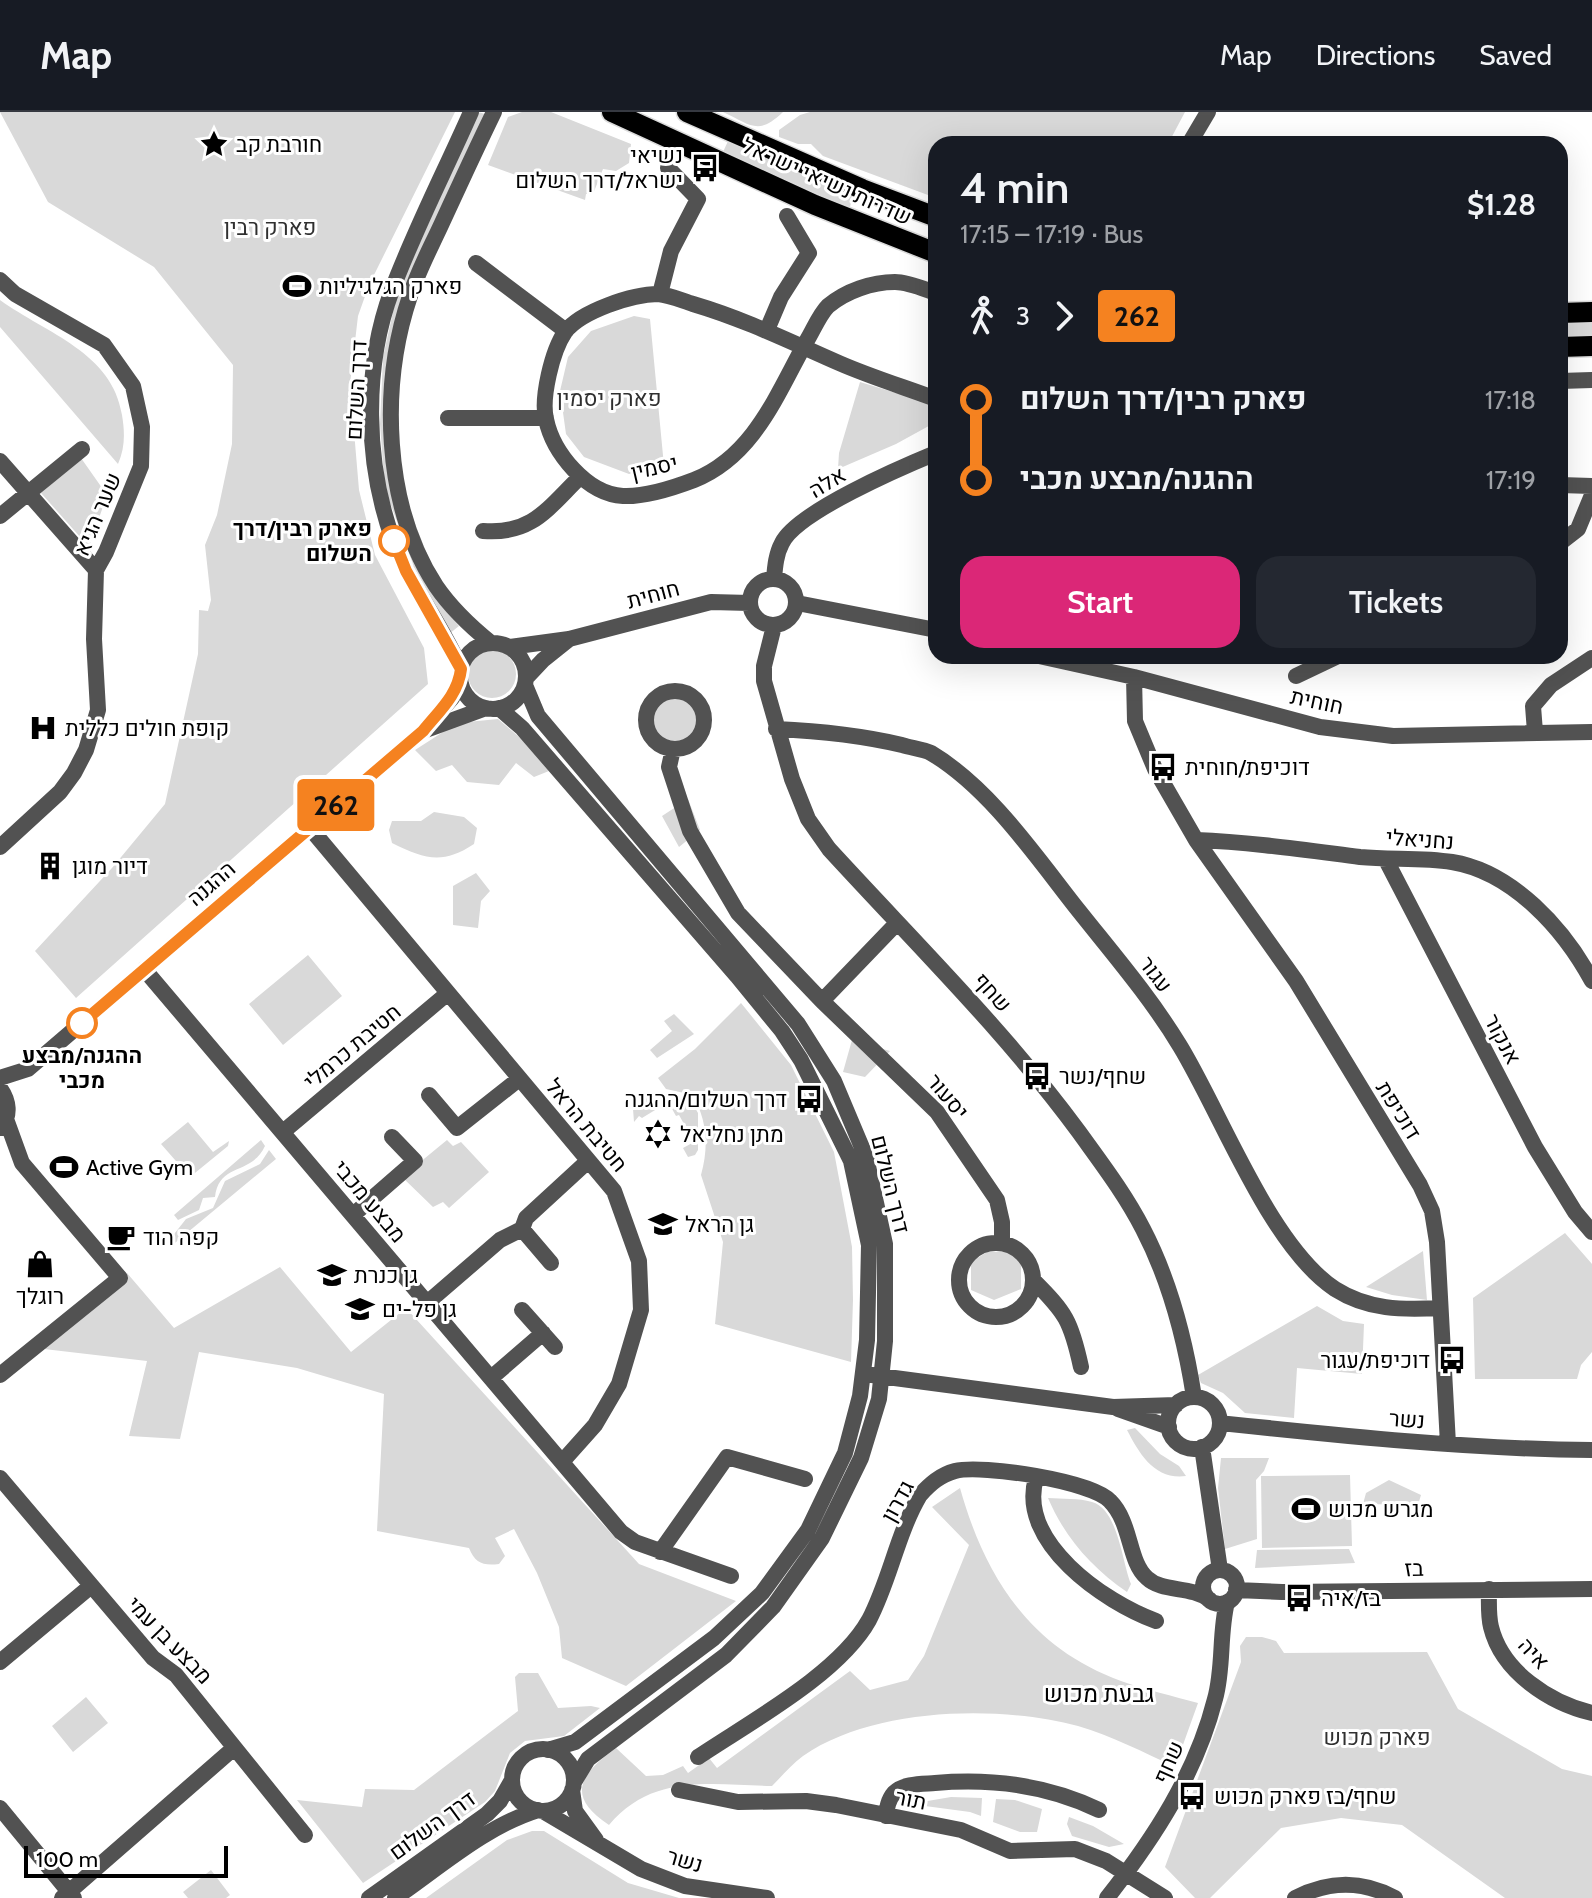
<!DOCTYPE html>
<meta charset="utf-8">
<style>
body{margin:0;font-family:Cabin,Heebo,sans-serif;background:#242831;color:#f1f3f6;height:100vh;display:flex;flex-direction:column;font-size:30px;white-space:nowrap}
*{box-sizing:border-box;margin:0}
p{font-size:26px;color:#9ea1a6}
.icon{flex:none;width:44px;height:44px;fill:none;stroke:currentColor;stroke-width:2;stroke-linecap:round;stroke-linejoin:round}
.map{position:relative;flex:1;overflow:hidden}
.details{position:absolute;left:928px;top:24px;width:640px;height:528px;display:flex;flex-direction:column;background:#171b24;border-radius:24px;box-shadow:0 8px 32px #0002}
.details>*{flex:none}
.badge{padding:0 16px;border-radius:6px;font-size:28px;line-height:52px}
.scale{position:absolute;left:24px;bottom:20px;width:204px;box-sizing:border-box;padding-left:8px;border:4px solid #000;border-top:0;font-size:22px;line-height:28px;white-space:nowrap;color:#000;-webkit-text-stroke:6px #fff;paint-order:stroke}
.map>.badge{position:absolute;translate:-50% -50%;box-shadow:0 0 0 4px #fff}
.legs{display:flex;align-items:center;gap:12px;height:88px;padding:0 32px;font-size:26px}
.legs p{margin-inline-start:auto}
.headline{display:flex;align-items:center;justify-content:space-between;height:136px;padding:0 32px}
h1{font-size:44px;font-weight:600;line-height:60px}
.action{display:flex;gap:16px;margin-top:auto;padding:16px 32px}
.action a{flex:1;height:92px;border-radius:24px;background:#db2777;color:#fff;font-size:32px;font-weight:600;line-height:92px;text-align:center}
.action a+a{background:#242831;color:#f1f3f6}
ul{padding:0 32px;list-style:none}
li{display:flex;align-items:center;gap:28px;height:80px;font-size:30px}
li i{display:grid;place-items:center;width:12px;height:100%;margin:0 10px;background:currentColor}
li i::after{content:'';width:20px;height:20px;margin:-10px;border:6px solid;border-radius:50%;background:#171b24}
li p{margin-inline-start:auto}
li:first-child i{background:linear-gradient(#0000 50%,currentColor 0)}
li:last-child i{background:linear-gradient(currentColor 50%,#0000 0)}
header{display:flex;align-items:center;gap:48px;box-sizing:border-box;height:112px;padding:0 40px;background:#171b24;border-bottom:2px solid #363941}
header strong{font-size:38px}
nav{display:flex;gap:44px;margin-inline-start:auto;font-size:28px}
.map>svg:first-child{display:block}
.green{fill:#d9d9d9}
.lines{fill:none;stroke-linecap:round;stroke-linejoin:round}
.major-casing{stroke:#dbdbdb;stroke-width:23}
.minor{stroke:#525252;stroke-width:16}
.major{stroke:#000;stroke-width:20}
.line-1-casing{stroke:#fff;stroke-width:18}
.line-1{stroke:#f58220;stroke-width:12}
.stop-1-dot{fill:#fff;stroke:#f58220;stroke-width:4}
.labels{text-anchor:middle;stroke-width:6;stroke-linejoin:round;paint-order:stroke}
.poi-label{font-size:22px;fill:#000;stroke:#fff;text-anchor:start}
.street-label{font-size:22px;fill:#000;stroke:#fff}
.park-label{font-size:22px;fill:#303030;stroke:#fff}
.stop-label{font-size:22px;font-weight:bold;fill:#000;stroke:#fff;text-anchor:end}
.neighbourhood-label{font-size:24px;fill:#000;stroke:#fff}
</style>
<header>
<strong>Map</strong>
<nav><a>Map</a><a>Directions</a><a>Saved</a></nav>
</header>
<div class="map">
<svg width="1592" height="1786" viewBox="0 0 1592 1786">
<rect width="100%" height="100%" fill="#fff"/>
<path class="green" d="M0,0h455l-86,173 -11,31 -8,68 9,106 16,65 49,93 4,36 -352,314 -41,-47 77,-83 53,-64 33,-150 1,-44 9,1 3,-11 -6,-55 12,-30 15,-71 1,-79 -79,-98 -106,-65z
M478,0l7,2 -73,163 -25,175 65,166 7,8 -10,8 -34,-64 -26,-70 -5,-22 -4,-54 3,-67 14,-63z
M522,0h29l80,32 -2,19 -13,8 -13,-2 -10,25h-7l-1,6 -97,-35 20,-48z
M723,0h60c-25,24 -32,13 -60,0z
M810,0h375l-17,32h-232v54l-113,-42 -12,-12h-13l-19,-7v-7l21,-15z
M729,27l125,54 -5,17 -126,-58z
M0,188c47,34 112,52 122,115 3,18 3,33 -4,49l-118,-137z
M634,204l16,3 14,147 -35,8 -45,-17 -18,-23 -6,-43 8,-34 23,-26z
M1592,207v19l-32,1v-18z
M860,270l76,23v17l-40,22 -58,25 1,-16z
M81,346l26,37 -18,52 -48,-54z
M468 562a24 24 0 1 1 48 0a24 24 0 1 1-48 0Z
M679,585l16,9 5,19c-11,16 -34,29 -47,7 -5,-7 -2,-18 0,-26l8,-6z
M498,607l35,30 16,22 -15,6 -18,-14 -17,22 -32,-3 -15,-17 -16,6 -21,-21 42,-27z
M688,687l12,31 -21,17 -17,-31z
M434,700l30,5 13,11 -3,16c-32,21 -49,15 -82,-1l-3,-13 3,-9h29z
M476,761l14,18 -9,10 -3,27 -25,-3v-39z
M308,843l34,41 -59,49 -34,-41z
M741,891l50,62 43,87 18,95 1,53 -2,62 -136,-38 8,-82 -22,-67c8,-29 6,-54 -8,-80l-27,-6 -8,-11 37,-29z
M674,902l20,20 -37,24 -7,-8 22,-19 -8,-10z
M852,928l38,11 -25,26 -22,-5z
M652,980l21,3 -8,9 -23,14 -3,-2 -5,6 -1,-13z
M678,985l12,2 8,14v37l-3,5 -7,2 -5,-9 11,-6 -15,-27 -3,1 -5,-9z
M188,1010l25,30 16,-11 -1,5 -38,31 -29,-33z
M261,1028l4,6c-14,30 -46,16 -50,51l-12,1 -4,12 -21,10 -4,-5z
M447,1028l6,6 8,-4 28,30 -40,36 -6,-6 -10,5 -31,-30z
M269,1038l7,9 -106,88 -3,-4 19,-24 27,-11 12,-27 35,-17z
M1565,1121l27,31v88l-11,13 -4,14h-102l-2,-81z
M1423,1139l4,49 -35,-5 -26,-8z
M987,1140h21l13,7v30l-27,11 -23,-10v-28z
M280,1155l71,85 55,-44 233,256 97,37 -110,85 -64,-28 -3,-31 -22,-54 -23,-44 -19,9 10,18 -6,8c-16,2 -24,-1 -30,-16l-92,-17 7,-137 -87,-26 -98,-16 -19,87 -51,-3 18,-75 -103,-12 83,-76 47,55z
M1317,1194l26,15 21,3 -2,50 -65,-6 -3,50 -49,-5 -22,-20 -22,-10 -3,-8z
M1135,1316l25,26 19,12 7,10c-31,4 -46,-21 -59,-46z
M1221,1346h48l-5,13 -8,9 1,59 -32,10 -7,-61z
M1350,1363l2,71 -90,2 -1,-72z
M1389,1368l32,15 -3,10 -55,-1 3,-11z
M960,1376c25,89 70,160 161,193 25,9 52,15 77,22l-23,64c-32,-15 -63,-31 -97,-41 -79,-21 -204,-19 -275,30 -11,8 -21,20 -31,30 -61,-1 -119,-13 -163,39 -44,-29 -29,-51 7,-77l30,28 17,-1 20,-9 5,7 21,-15 8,10 133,-97 20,19 38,-10 16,-24 45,-111 -37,-38z
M1048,1386c14,1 31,0 44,4 26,7 30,60 39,82l-4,8c-35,-24 -62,-54 -79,-94z
M1349,1437l6,14 -100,5 2,-18z
M1246,1525h16l14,4 8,12 143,-1 31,57 104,60 30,7v122h-87l-103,-73 -61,-7 -60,10 -71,70h-15l-30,-31 76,-205 -1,-16z
M519,1561h19l20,35 33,-2 9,2 -36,28 -39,5 -15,12 -15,38 -10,11 -122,81 -66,-83 65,7 3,-18 49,1 104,-79 -3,-34z
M86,1585l22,26 -35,29 -21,-26z
M951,1685l31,1 -1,18 -11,-4 -60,-8z
M996,1687l19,1 27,9 -5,23h-17l-27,-10z
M1069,1705l24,9 31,18 -15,3 -37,-11 -5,-12z
M532,1719h12l84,52 51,15h-253l81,-58z
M211,1758l19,25 -4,3h-38l-5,-6z"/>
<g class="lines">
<defs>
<path id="major" d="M612,0l203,93 121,48
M687,0l175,77 74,28
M1560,201l32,-1
M1560,235l32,-1"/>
</defs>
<use href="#major" class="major-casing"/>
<path class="minor" d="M1189,32l19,-32
M476,151l90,68
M0,168l15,14 89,51 29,41 9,41 -1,39 -35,86 -10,18 -2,69 4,71 -12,40 -12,23 -14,19 -60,55
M936,181c-12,-4 -28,-11 -41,-11 -23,0 -49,9 -67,24 -9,9 -15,25 -22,36 -29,52 -52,114 -112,138 -21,8 -48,17 -71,16 -36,-2 -70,-43 -77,-77 -5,-21 6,-68 19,-87 16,-21 68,-38 93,-38 12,1 25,7 35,10 51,15 98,38 146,59 32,14 65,24 97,36
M660,182l11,-43 27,-52 -30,-31
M767,218l14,-33 28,-44 -22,-37
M1560,269l32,-1
M448,306h98
M0,349l96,109
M1560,373l32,1
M0,404l82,-67
M483,419c49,4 65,-23 97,-54
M1560,431l18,-14 14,-34
M750 490a23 23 0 1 1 46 0a23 23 0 1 1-46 0Z
M774,467c1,-12 2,-25 8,-36 15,-31 120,-76 154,-90
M797,491l139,27
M774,514l-10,40v15l28,98 16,40 21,30c86,94 175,181 250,283 23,32 46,62 64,97 27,52 42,110 51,168
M491,531c-21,-17 -40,-35 -55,-57 -53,-81 -56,-201 -26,-290 8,-25 21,-49 32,-73 17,-37 34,-74 52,-111
M460 564a33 33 0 1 1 66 0a33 33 0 1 1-66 0Z
M510,535l59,-8 142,-37 39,1
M1039,544l95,21 186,50 73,9 199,-4
M461,557c-19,-45 -51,-83 -68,-129 -28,-77 -30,-173 -1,-250 23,-61 53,-119 79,-178
M1296,564l42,-20
M527,565l16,-17 25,-20
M1134,565l1,44 20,48 41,71 100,141 124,204 12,26 5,31 11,202
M525,573l13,31 260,308 36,57 32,76 19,87v97l-6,58 -18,59 -39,80 -49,69 -47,48 -138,104 -14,23
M646 608a29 29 0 1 1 58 0a29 29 0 1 1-58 0Z
M499,596l23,20 215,248 45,55 19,29 50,101 18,84 -2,95 -7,56 -15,57 -37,77 -46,63 -48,45 -139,104 -27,8
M776,617c44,2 84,6 126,16 9,3 21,4 29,8 59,35 106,105 148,158 35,44 72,87 101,135 42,69 90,200 155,243 33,21 67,21 105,19
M423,619l63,-23
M1535,620l-2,-26 18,-21 41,-27
M673,637l-4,18 21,64 48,82 84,88 75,-78
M310,716l304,363 25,70 2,49 -22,74 -24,41 -33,37
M1196,728c55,2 109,10 164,17 30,3 62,0 92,5 61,10 112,67 140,119
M1386,748l149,287 40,65 17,20
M144,857l477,563 14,10 96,34
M822,889l115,111 60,88 5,22v21
M0,966l28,-9 395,-338 29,-33 8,-18
M0,976c9,13 11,27 1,40
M429,983l28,33 62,-49
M284,1019l164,-138
M353,1103l62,-54 -23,-24
M522,1117l29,34
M959 1168a37 37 0 1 1 74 0a37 37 0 1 1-74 0Z
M1033,1168c33,33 38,41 48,87
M427,1191l73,-63 22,-11 4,-11 62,-57
M522,1198l33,37
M0,1263l120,-97 -98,-115 -16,-44
M872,1263l241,32 63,-2
M491,1266l52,-45
M1168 1311a26 26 0 1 1 52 0a26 26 0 1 1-52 0Z
M1118,1297l51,18
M1220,1311c124,13 247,26 372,27
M1202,1335l18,123
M0,1366l153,180 23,17 129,160
M1036,1366c-19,64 68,124 120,143
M660,1440l67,-95 78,22
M1203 1475a17 17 0 1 1 34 0a17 17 0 1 1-34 0Z
M1489,1477c0,12 -1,26 2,38 11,45 59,76 101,86
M1236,1478l46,2 310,-3
M0,1550l91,-76
M512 1668a31 31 0 1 1 62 0a31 31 0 1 1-62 0Z
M698,1645c52,-35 141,-83 171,-137 21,-40 28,-86 51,-125 10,-11 20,-20 35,-24 27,-7 136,10 155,30 22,22 18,61 37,77 16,15 43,7 63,22
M572,1678l3,21 21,29
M679,1678l59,12 68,-1 30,4 125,25 49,21 65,-2 31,12 59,37
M0,1696l74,90
M543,1699l98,58 44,17 82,12
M886,1704c1,-8 2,-16 8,-23 10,-10 28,-9 41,-10 58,-5 112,2 164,27
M62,1786l172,-150
M369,1786l118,-84 13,-13 12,-21
M395,1786c45,-31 91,-72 143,-88
M1107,1786c47,-60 89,-124 108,-199 9,-32 4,-65 12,-97
M1295,1786c33,-17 67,-18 100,0"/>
<use href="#major" class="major"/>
</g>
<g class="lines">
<defs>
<path id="line-1" d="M82,911l341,-292c16,-20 35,-36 38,-62l-55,-98 -12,-30"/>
</defs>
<use href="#line-1" class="line-1-casing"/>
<use href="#line-1" class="line-1"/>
</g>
<defs>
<symbol id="sight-bare" viewBox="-9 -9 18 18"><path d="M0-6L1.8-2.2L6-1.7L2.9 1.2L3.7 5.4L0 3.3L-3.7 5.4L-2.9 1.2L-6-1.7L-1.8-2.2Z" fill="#000" stroke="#fff" stroke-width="2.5" paint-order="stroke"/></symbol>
<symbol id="bus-bare" viewBox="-9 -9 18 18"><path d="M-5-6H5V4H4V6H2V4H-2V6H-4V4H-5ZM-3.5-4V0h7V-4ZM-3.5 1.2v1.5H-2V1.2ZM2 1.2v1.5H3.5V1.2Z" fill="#000" stroke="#fff" stroke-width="2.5" paint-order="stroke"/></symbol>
<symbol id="stadium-bare" viewBox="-9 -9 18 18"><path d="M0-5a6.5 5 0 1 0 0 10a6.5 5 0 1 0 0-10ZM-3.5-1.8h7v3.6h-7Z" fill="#000" stroke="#fff" stroke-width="2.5" paint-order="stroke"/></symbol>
<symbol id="hospital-bare" viewBox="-9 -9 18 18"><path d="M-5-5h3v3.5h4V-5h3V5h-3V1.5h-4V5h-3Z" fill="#000" stroke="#fff" stroke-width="2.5" paint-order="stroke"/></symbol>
<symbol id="building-bare" viewBox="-9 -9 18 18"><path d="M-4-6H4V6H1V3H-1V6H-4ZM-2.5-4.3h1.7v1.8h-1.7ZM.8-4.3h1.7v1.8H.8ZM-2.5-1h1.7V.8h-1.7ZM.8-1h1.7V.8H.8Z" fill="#000" stroke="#fff" stroke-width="2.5" paint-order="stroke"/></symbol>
<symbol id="synagogue-bare" viewBox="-9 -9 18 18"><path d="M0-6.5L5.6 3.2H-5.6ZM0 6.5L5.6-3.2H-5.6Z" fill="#000" stroke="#fff" stroke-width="2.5" paint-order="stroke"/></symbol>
<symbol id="school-bare" viewBox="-9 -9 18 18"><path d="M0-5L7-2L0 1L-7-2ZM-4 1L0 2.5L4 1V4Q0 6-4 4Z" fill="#000" stroke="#fff" stroke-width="2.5" paint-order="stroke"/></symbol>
<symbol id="cafe-bare" viewBox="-9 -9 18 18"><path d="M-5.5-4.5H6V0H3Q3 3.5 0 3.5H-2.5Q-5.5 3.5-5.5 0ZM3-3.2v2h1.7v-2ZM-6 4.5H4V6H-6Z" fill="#000" stroke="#fff" stroke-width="2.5" paint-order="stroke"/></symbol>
<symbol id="shop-bare" viewBox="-9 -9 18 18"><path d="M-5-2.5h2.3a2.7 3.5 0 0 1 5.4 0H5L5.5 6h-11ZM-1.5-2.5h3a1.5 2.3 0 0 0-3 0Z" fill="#000" stroke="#fff" stroke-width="2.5" paint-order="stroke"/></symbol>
</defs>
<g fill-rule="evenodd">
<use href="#sight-bare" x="194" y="12" width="40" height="40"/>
<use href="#bus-bare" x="685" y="36" width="40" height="40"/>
<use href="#stadium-bare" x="277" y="154" width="40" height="40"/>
<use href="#hospital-bare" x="23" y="596" width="40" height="40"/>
<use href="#bus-bare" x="1143" y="635" width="40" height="40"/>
<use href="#building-bare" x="30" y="734" width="40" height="40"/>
<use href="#bus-bare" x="1017" y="944" width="40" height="40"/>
<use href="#bus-bare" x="789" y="967" width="40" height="40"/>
<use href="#synagogue-bare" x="638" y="1002" width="40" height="40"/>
<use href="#stadium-bare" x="44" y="1035" width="40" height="40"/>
<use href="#school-bare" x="643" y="1092" width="40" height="40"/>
<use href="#cafe-bare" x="101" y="1105" width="40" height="40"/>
<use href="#shop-bare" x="20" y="1132" width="40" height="40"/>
<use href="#school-bare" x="312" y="1143" width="40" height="40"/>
<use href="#school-bare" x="340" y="1177" width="40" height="40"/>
<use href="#bus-bare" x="1432" y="1228" width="40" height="40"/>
<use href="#stadium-bare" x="1286" y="1377" width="40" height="40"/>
<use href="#bus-bare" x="1279" y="1466" width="40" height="40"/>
<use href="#bus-bare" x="1172" y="1664" width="40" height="40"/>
</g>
<g class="stop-1-dot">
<circle cx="394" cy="429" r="14"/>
<circle cx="82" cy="911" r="14"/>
</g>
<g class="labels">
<g class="poi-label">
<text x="236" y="40">חורבת קב</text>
<text x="683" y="51" text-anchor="end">נשיאי<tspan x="683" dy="25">ישראל/דרך השלום</tspan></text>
<text x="319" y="182">פארק הגלגיליות</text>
<text x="65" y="624">קופת חולים כללית</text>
<text x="1185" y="663">דוכיפת/חוחית</text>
<text x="72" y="762">דיור מוגן</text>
<text x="1059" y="972">שחף/נשר</text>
<text x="787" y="995" text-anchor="end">דרך השלום/ההגנה</text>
<text x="680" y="1030">מתן נחליאל</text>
<text x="86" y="1063">Active Gym</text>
<text x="685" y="1120">גן הראל</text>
<text x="143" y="1133">קפה הוד</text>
<text x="354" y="1171">גן כנרת</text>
<text x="40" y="1192" text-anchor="middle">רוגלך</text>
<text x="382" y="1205">גן פל-ים</text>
<text x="1430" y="1256" text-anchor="end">דוכיפת/עגור</text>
<text x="1328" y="1405">מגרש מכוש</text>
<text x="1321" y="1494">בז/איה</text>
<text x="1214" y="1692">שחף/בז פארק מכוש</text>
</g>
<g class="street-label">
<text transform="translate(827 69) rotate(24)" y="8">שדרות נשיאי ישראל</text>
<text transform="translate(356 278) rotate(-87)" y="8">דרך השלום</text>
<text transform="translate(654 355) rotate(-13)" y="8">יסמין</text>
<text transform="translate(827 370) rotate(-31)" y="8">אלה</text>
<text transform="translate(97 402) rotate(-67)" y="8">שער הגיא</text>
<text transform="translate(653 482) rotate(-15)" y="8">חוחית</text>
<text transform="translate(1317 589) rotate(12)" y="8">חוחית</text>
<text transform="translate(1420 727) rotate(4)" y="8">נחניאלי</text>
<text transform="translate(211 771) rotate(-41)" y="8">ההגנה</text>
<text transform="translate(1156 862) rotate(53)" y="8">עגור</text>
<text transform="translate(993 880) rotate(48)" y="8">שחף</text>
<text transform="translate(1503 927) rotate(62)" y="8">אנקור</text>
<text transform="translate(352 934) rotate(-40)" y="8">חטיבת כרמלי</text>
<text transform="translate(948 984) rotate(50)" y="8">יסעור</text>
<text transform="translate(1399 998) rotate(58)" y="8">דוכיפת</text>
<text transform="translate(587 1013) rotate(50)" y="8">חטיבת הראל</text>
<text transform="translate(891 1072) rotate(76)" y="8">דרך השלום</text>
<text transform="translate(370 1089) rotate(50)" y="8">מבצע מכבי</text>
<text transform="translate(1407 1307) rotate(4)" y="8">נשר</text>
<text transform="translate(897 1389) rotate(-61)" y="8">גדרון</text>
<text transform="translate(1414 1456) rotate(-1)" y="8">בז</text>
<text transform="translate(170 1528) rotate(46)" y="8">מבצע בן עמי</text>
<text transform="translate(1534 1541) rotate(47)" y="8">איה</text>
<text transform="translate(1168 1650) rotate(-66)" y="8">שחף</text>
<text transform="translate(911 1687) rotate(11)" y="8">תור</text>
<text transform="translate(432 1713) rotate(-36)" y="8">דרך השלום</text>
<text transform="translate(685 1748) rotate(16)" y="8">נשר</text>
</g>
<g class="park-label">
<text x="270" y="123">פארק רבין</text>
<text x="609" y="294">פארק יסמין</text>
<text x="1377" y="1633">פארק מכוש</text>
</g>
<g class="stop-label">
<text x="372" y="424">פארק רבין/דרך<tspan x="372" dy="25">השלום</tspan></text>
<text x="82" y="951" text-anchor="middle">ההגנה/מבצע<tspan x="82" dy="25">מכבי</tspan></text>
</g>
<g class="neighbourhood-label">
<text x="1099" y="1590">גבעת מכוש</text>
</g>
</g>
</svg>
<div class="scale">100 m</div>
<b class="badge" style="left:336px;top:693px;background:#f58220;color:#111">262</b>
<section class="details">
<div class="headline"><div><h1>4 min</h1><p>17:15 – 17:19 · Bus</p></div><b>$1.28</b></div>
<div class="legs"><svg class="icon" aria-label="walk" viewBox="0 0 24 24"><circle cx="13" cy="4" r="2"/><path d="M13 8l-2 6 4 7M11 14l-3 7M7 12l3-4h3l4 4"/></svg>3<svg class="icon" aria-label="forward" viewBox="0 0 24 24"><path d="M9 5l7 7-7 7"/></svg><b class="badge" style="background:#f58220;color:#111">262</b></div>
<ul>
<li><i style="color:#f58220"></i><b>פארק רבין/דרך השלום</b><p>17:18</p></li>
<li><i style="color:#f58220"></i><b>ההגנה/מבצע מכבי</b><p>17:19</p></li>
</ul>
<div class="action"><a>Start</a><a>Tickets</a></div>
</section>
</div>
